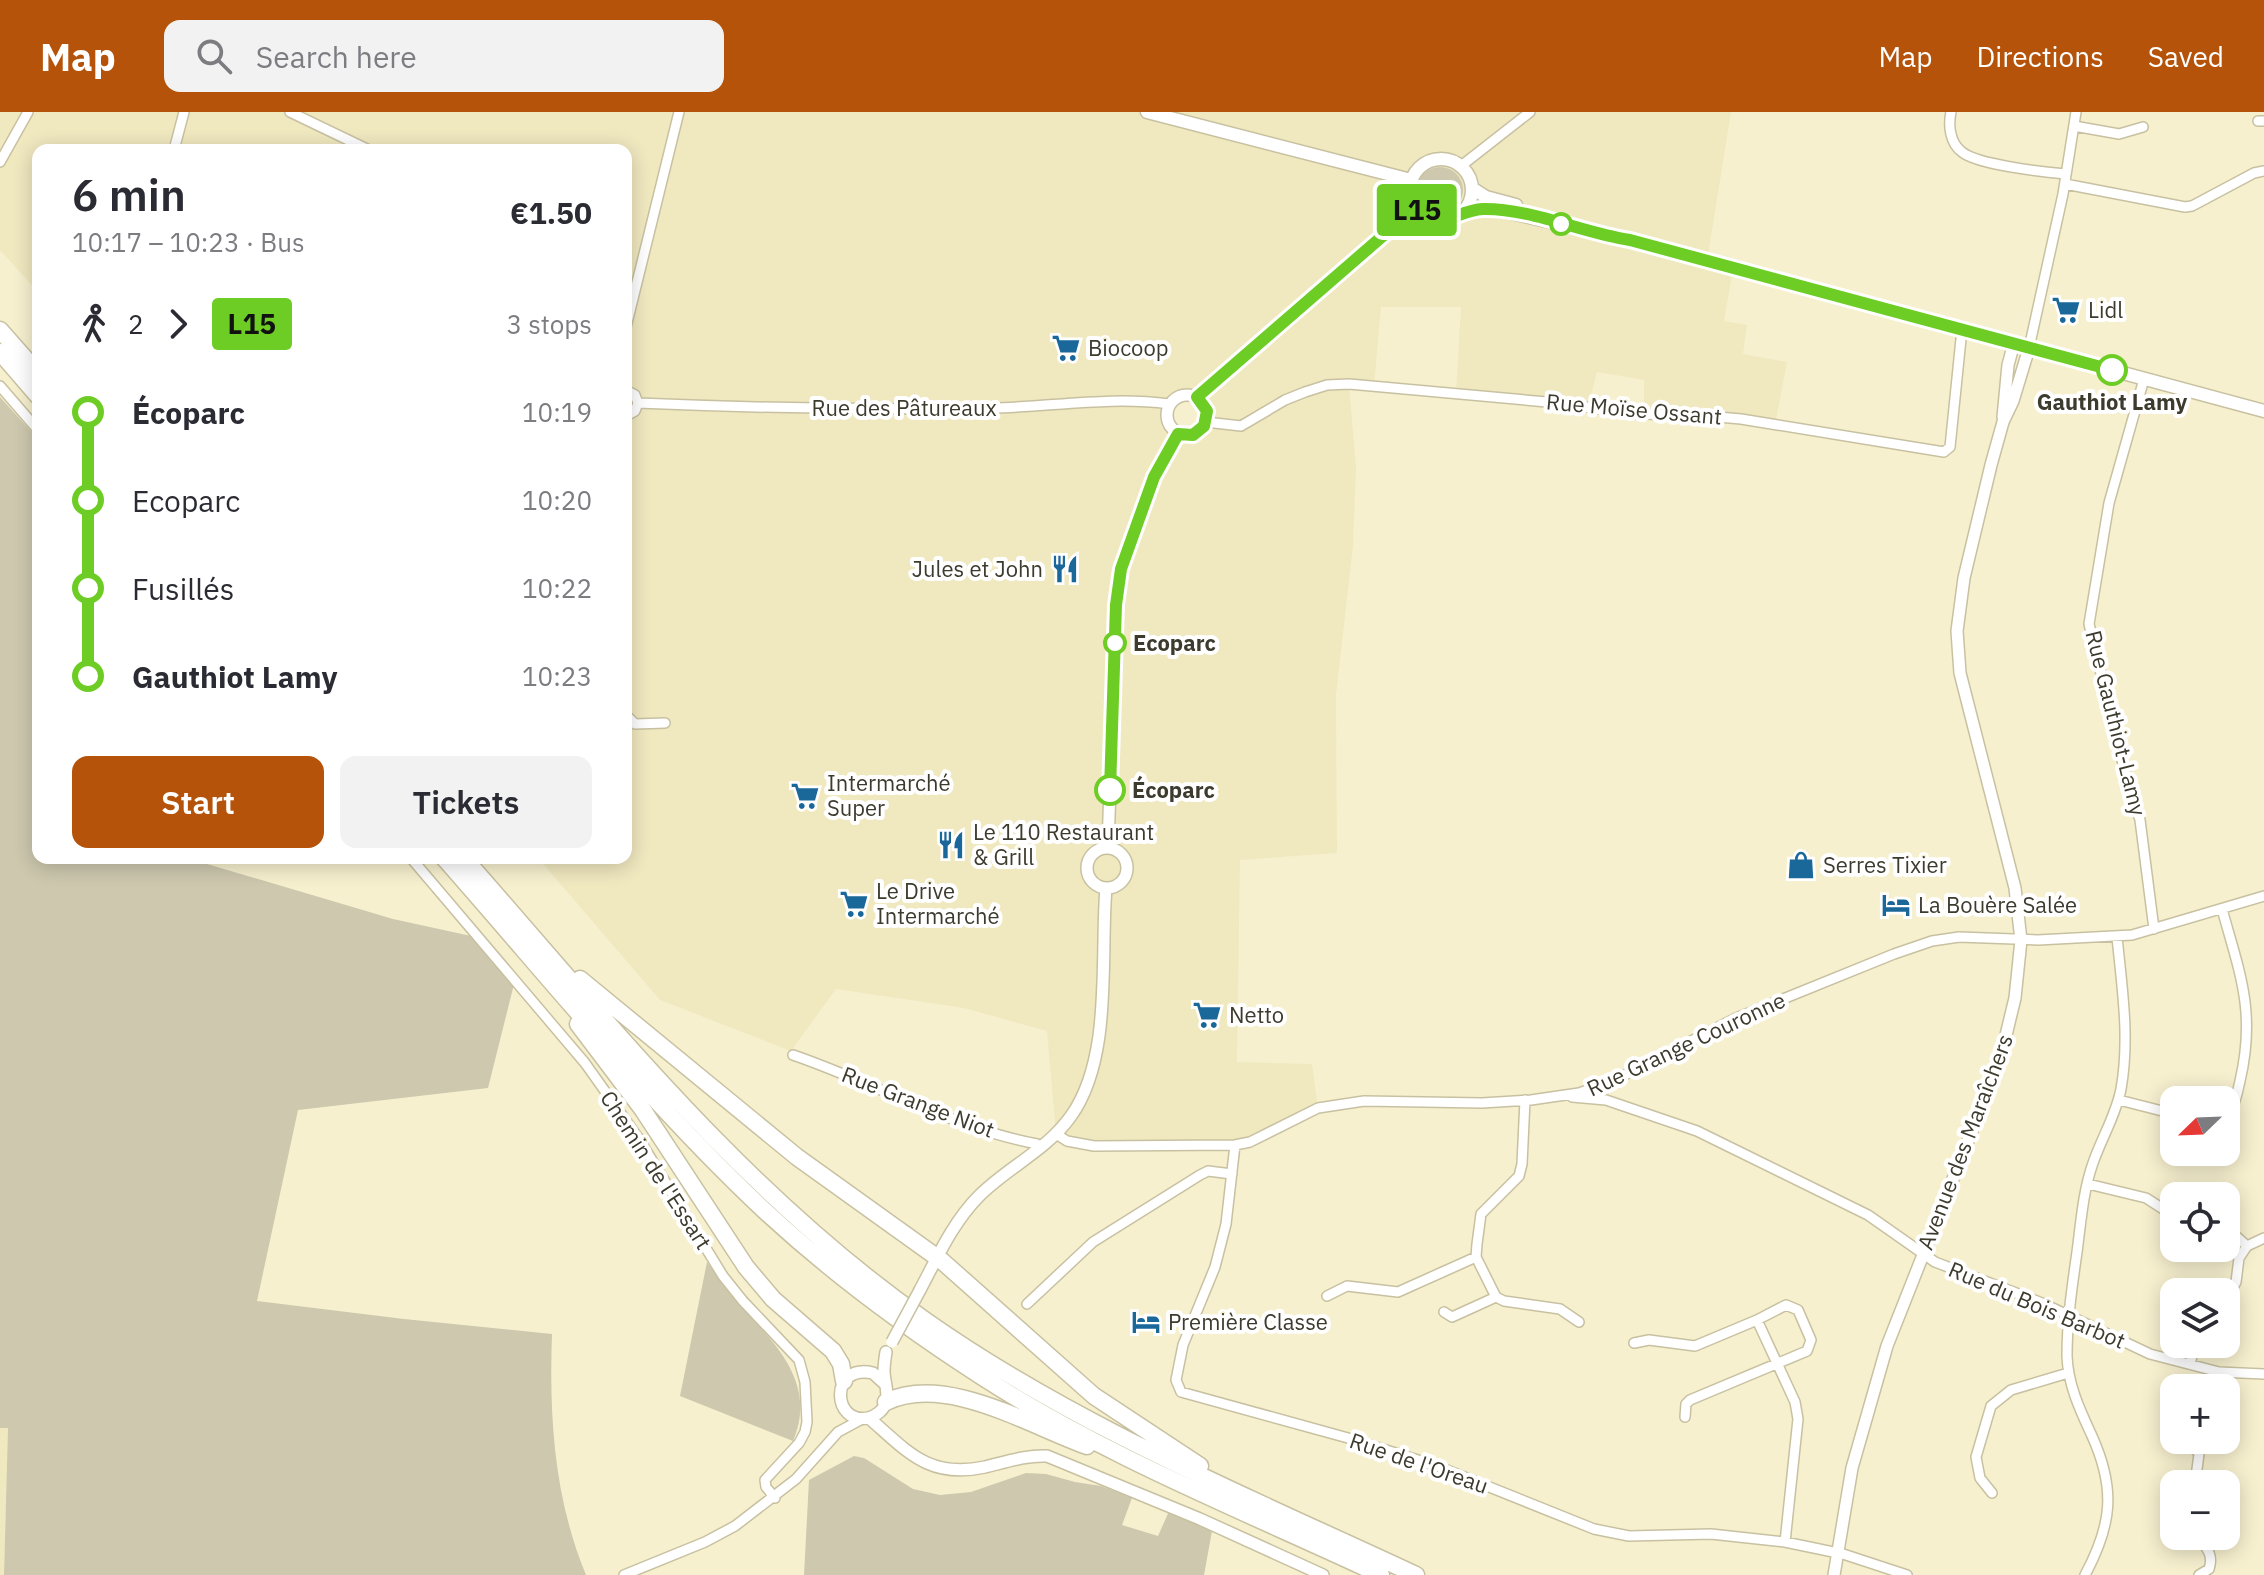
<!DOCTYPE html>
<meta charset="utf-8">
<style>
body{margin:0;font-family:"IBM Plex Sans",sans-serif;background:#f2f2f3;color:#2b2b33;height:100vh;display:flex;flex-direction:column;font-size:30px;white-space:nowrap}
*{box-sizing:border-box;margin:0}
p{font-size:26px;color:#7c7c81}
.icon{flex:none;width:44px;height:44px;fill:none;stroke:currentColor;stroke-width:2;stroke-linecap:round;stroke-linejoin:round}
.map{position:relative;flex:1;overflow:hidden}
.panel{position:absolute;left:32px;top:32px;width:600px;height:720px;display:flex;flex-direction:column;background:#fff;border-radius:16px;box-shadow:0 4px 20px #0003}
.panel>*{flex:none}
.badge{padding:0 16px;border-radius:6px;font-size:28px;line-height:52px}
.needle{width:52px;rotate:247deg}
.controls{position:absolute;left:2160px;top:974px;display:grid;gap:16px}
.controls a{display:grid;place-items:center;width:80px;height:80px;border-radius:16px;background:#fff;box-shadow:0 4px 20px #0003;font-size:40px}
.map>.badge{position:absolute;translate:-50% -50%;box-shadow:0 0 0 4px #fff}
.legs{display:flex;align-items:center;gap:12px;height:88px;padding:0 40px;font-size:26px}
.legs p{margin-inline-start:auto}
.headline{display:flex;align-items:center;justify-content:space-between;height:136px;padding:0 40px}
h1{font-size:44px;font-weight:600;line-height:60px}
.action{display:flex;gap:16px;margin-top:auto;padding:16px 40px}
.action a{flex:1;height:92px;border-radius:16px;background:#b45309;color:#fff;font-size:32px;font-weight:600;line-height:92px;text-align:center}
.action a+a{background:#f2f2f3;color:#2b2b33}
ul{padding:0 40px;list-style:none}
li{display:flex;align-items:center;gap:28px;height:88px;font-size:30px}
li i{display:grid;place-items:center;width:12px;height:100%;margin:0 10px;background:currentColor}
li i::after{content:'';width:20px;height:20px;margin:-10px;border:6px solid;border-radius:50%;background:#fff}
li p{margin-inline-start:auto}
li:first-child i{background:linear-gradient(#0000 50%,currentColor 0)}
li:last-child i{background:linear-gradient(currentColor 50%,#0000 0)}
header{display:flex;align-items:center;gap:48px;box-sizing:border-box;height:112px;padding:0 40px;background:#b45309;color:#fff}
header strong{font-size:38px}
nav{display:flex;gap:44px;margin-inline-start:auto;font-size:28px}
.search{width:560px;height:72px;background:#f2f2f3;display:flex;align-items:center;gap:20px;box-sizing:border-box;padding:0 28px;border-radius:16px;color:#7c7c81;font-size:30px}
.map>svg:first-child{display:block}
.built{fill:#f0e8bf;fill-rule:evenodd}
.green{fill:#cdc8ae}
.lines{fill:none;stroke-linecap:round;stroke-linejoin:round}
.minor-casing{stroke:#c8c1a1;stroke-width:12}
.tertiary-casing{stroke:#c8c1a1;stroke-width:14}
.secondary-casing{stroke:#c8c1a1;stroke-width:15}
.trunk-casing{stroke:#c8c1a1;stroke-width:19}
.minor{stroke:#fff;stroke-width:9}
.tertiary{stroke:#fff;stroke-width:11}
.secondary{stroke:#fff;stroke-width:12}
.trunk{stroke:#fff;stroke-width:16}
.tertiary-bridge-casing{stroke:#c8c1a1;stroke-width:14;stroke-linecap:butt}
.tertiary-bridge{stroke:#fff;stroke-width:11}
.line-1-casing{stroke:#fff;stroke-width:18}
.line-1{stroke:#6dcd25;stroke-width:12}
.stop-1-dot{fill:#fff;stroke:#6dcd25;stroke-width:4}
.labels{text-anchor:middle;stroke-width:8;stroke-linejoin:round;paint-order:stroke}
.poi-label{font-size:22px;fill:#3d3b2e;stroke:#fff;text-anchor:start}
.stop-label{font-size:22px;font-weight:bold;fill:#3d3b2e;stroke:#fff;text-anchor:start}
.street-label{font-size:22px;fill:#3d3b2e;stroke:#fff}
</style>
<header>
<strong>Map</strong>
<div class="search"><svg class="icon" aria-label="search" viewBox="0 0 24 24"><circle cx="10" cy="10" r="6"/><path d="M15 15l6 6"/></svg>Search here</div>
<nav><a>Map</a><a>Directions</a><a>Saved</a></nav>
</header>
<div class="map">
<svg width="2264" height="1463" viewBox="0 0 2264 1463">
<rect width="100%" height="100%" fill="#f7f0cf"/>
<path class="built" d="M0,0h1731l-24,149 26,8 -9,52 23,4 -4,29 44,8 -12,63 -131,-11v-34l-47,-8 -9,35 -132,-15 5,-85h-80l-7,79 -25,-1 7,82 -3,79 -17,149 1,158 -97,7 -3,202 75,2 6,44 -68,34 -156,4 -38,-12 -9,-103 -83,-23 -128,-19 -45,62 -131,-51 -122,-142h88v-708h-588v142l-38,-42zM1189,283l14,8 4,12 -1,7 -7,10 -13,4 -8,-2 -8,-7 -4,-16 7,-12z
M0,1316h8l-4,147h-4z"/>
<path class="green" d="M1417 78a23 23 0 1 1 46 0a23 23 0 1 1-46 0Z
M0,285l38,42v419h149l206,61 78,17 43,48 -26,104 -190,22 -41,191 147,18 148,15c-3,82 2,164 34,241h-582l4,-147h-8z
M707,1150c9,12 17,25 26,35 37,42 86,83 60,144l-113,-45z
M854,1344l10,2 49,31 27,6 31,-3 55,-19 20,1 29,8 26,4 31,12 -10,27 36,11 12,-27 42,22 -8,44h-400l5,-95z"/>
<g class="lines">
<defs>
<path id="minor" d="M290,0l79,38
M1951,0c-3,14 -1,31 11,40 16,13 82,20 104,22
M2258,9h6
M2074,14l45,8 24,-7
M174,38l10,-38
M0,50l28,-50
M1461,54l69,-54
M2065,72l120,23 7,-1 62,-33 10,-2
M626,215l53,-215
M2029,236l34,-154 13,-82
M2144,267l-35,124 -20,121 35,144 16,52 14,109
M0,274l38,44
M626,278l9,5 3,8 -3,8 -9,5
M638,291c118,5 236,7 354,5 59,-1 118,-12 177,-4
M1206,310l35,4 44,-26 20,-8 22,-7 22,-1 209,19 77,11 60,1 46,4 203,33 6,-5 12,-118
M626,603l9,9 30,-1
M411,746l174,205 54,76 84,137 20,25 56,59 6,22 2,40 -2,10 -6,11 -34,37 1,7 9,11
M2222,797c18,65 34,103 18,172 -3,12 -4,24 -14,34
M793,943c82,28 159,73 244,89l5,3
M1572,985l34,3 91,31 171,84 67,47 107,41 108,51 69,18 45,2
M1525,988l-3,64 -3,12 -38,38 -4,30 -1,13 20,40 8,4 56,8 19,13
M2119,988l55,14
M1056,1022l11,7 27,5 141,-1 15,-3 68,-34 46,-7 118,2 49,-3 48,-7 32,-11 125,-64 158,-64 38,-13 27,-4 79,3 94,-5 132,-39
M1235,1033l-9,79 -11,43 -32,78 -7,35 5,12 167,46 89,28 157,63 35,7 82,-2 74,8 58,12 64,21
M2088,1072l58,14 28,18
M2226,1124l11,1 10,9 -8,12 -3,24 -10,18
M2247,1134l17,-8
M1327,1184l20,-10 51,6 78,-35
M1027,1192l66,-62 107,-67 8,-4 24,3
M1444,1200l8,5 44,-20
M1634,1231l15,-3 46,6 62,-26 38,82 3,17 -13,123
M2190,1252l5,-20
M1685,1305l1,-13 4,-4 117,-49 4,-11 -13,-30 -12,-5 -29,15
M2184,1333l11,4 4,5 -4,30
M1992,1381l-12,-15 -4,-21 15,-51 20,-16 57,-17
M2198,1424c8,12 16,18 11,33l-10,6
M624,1463l81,-33 30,-16 61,-47 42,-47 24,-13
M2085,1463c27,-50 31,-86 7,-139 -12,-26 -24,-51 -25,-80 0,-35 5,-69 10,-104 4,-30 6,-61 16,-89 9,-26 23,-48 28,-74 9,-51 1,-101 -4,-152"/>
<path id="tertiary" d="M1167 303a20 20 0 1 1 40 0a20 20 0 1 1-40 0Z
M1197,285l218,-189
M2003,305l5,-52 6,-22
M1108,735l8,-242c8,-62 30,-118 62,-171
M1087 756a20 20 0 1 1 40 0a20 20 0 1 1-40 0Z
M920,1178c17,-32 33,-68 59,-94 29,-29 68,-46 92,-80 42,-59 29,-159 35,-228
M885,1272l-12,-11c-44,-10 -41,52 -5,45 8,-2 16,-8 18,-16 3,-10 -2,-21 -2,-31 0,-7 1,-13 2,-19
M869,1306c39,34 60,61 116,49 21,-5 41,-12 62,-11l153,63 123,56
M1834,1463l18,-107 35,-122 113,-286 15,-62 6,-58 -6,-52 -55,-215 -3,-42 7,-53 27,-113 12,-43 10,-21 16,-53"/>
<path id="secondary" d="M1147,0l264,68
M1410 78a31 31 0 1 1 62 0a31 31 0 1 1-62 0Z
M1472,76l14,9 30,8
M1462,101l20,-4 21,2 127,29 634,171"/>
<path id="trunk" d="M0,218l38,43
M0,240l38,44
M444,746c105,119 205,244 321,353 67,62 140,116 216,165 125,81 266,136 400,199
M464,746c144,164 281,337 462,463 151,106 323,176 490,254
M580,867l217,178 145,104 152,135 106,70
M578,912l65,86 103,157 27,32 60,52 8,13 3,17
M886,1290c60,-29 144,24 201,44"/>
</defs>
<use href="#minor" class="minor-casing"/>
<use href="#tertiary" class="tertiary-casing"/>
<use href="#secondary" class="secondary-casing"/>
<use href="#trunk" class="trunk-casing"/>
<use href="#minor" class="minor"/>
<use href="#tertiary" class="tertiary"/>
<use href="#secondary" class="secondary"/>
<use href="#trunk" class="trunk"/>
<defs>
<path id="tertiary-bridge" d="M892,1230l28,-52"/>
</defs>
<use href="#tertiary-bridge" class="tertiary-bridge-casing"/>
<use href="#tertiary-bridge" class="tertiary-bridge"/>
</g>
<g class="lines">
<defs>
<path id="line-1" d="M1110,678l6,-185 5,-36 33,-92 24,-43 15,1 11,-9 3,-15 -10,-14 218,-189c25,27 40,2 68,1 47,-1 100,24 147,31l482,130"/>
</defs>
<use href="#line-1" class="line-1-casing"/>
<use href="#line-1" class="line-1"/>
</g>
<defs>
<symbol id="supermarket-bare" viewBox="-9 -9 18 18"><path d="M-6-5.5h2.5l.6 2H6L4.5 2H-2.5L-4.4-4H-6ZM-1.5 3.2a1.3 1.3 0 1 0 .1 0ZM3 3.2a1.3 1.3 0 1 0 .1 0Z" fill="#1a679a" stroke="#fff" stroke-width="2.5" paint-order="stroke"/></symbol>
<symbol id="restaurant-bare" viewBox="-9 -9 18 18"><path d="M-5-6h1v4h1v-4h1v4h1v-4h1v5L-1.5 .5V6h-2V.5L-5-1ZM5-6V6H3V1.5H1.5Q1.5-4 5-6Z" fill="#1a679a" stroke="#fff" stroke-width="2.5" paint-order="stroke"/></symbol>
<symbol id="shop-bare" viewBox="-9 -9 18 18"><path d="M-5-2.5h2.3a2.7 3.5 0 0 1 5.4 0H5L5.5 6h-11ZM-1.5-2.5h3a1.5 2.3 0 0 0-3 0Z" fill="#1a679a" stroke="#fff" stroke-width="2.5" paint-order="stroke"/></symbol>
<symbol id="hotel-bare" viewBox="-9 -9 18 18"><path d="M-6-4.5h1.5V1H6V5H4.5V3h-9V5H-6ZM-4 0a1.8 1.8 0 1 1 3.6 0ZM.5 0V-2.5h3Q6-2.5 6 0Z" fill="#1a679a" stroke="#fff" stroke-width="2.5" paint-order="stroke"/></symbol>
</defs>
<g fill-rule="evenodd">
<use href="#supermarket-bare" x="2046" y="178" width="40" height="40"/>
<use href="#supermarket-bare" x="1046" y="216" width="40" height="40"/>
<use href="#restaurant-bare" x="1045" y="437" width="40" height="40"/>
<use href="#supermarket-bare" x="785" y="664" width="40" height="40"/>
<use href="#restaurant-bare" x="931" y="713" width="40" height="40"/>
<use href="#shop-bare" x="1781" y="733" width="40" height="40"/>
<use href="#supermarket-bare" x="834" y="772" width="40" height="40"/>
<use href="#hotel-bare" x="1876" y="773" width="40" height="40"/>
<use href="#supermarket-bare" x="1187" y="883" width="40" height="40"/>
<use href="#hotel-bare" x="1126" y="1190" width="40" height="40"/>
</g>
<g class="stop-1-dot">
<circle cx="1561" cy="112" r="10"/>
<circle cx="2112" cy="258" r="14"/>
<circle cx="1115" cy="531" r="10"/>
<circle cx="1110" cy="678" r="14"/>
</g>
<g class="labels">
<g class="poi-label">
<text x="2088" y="206">Lidl</text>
<text x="1088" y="244">Biocoop</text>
<text x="1043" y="465" text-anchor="end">Jules et John</text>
<text x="827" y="679">Intermarché<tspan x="827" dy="25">Super</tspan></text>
<text x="973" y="728">Le 110 Restaurant<tspan x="973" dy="25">&amp; Grill</tspan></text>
<text x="1823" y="761">Serres Tixier</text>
<text x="876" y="787">Le Drive<tspan x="876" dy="25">Intermarché</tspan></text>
<text x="1918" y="801">La Bouère Salée</text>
<text x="1229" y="911">Netto</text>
<text x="1168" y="1218">Première Classe</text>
</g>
<g class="stop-label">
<text x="2112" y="298" text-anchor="middle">Gauthiot Lamy</text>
<text x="1133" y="539">Ecoparc</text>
<text x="1132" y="686">Écoparc</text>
</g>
<g class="street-label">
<text x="904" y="304">Rue des Pâtureaux</text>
<text transform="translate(1634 297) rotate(5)" y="8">Rue Moïse Ossant</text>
<text transform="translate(2116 611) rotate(76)" y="8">Rue Gauthiot-Lamy</text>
<text transform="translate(1686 932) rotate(-25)" y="8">Rue Grange Couronne</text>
<text transform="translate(918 990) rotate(21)" y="8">Rue Grange Niot</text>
<text transform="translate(1965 1030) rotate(-69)" y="8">Avenue des Maraîchers</text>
<text transform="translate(656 1058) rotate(57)" y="8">Chemin de l'Essart</text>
<text transform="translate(2037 1193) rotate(23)" y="8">Rue du Bois Barbot</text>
<text transform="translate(1419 1351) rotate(19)" y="8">Rue de l'Oreau</text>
</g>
</g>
</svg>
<div class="controls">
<a><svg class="needle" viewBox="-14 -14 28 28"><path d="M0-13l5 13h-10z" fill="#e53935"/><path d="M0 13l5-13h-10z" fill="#7c7c81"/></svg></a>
<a><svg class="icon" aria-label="locate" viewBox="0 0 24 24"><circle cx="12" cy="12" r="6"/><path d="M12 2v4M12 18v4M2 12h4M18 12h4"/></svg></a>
<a><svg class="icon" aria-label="layers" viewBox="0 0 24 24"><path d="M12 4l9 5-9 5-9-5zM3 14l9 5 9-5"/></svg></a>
<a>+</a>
<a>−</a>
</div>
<b class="badge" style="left:1417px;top:98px;background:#6dcd25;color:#111">L15</b>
<section class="panel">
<div class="headline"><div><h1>6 min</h1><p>10:17 – 10:23 · Bus</p></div><b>€1.50</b></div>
<div class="legs"><svg class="icon" aria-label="walk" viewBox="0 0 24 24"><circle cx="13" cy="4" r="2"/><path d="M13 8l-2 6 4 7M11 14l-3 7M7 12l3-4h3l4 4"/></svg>2<svg class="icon" aria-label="forward" viewBox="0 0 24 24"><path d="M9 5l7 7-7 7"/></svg><b class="badge" style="background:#6dcd25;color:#111">L15</b><p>3 stops</p></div>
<ul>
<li><i style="color:#6dcd25"></i><b>Écoparc</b><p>10:19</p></li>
<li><i style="color:#6dcd25"></i><span>Ecoparc</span><p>10:20</p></li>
<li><i style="color:#6dcd25"></i><span>Fusillés</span><p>10:22</p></li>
<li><i style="color:#6dcd25"></i><b>Gauthiot Lamy</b><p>10:23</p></li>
</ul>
<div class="action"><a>Start</a><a>Tickets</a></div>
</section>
</div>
